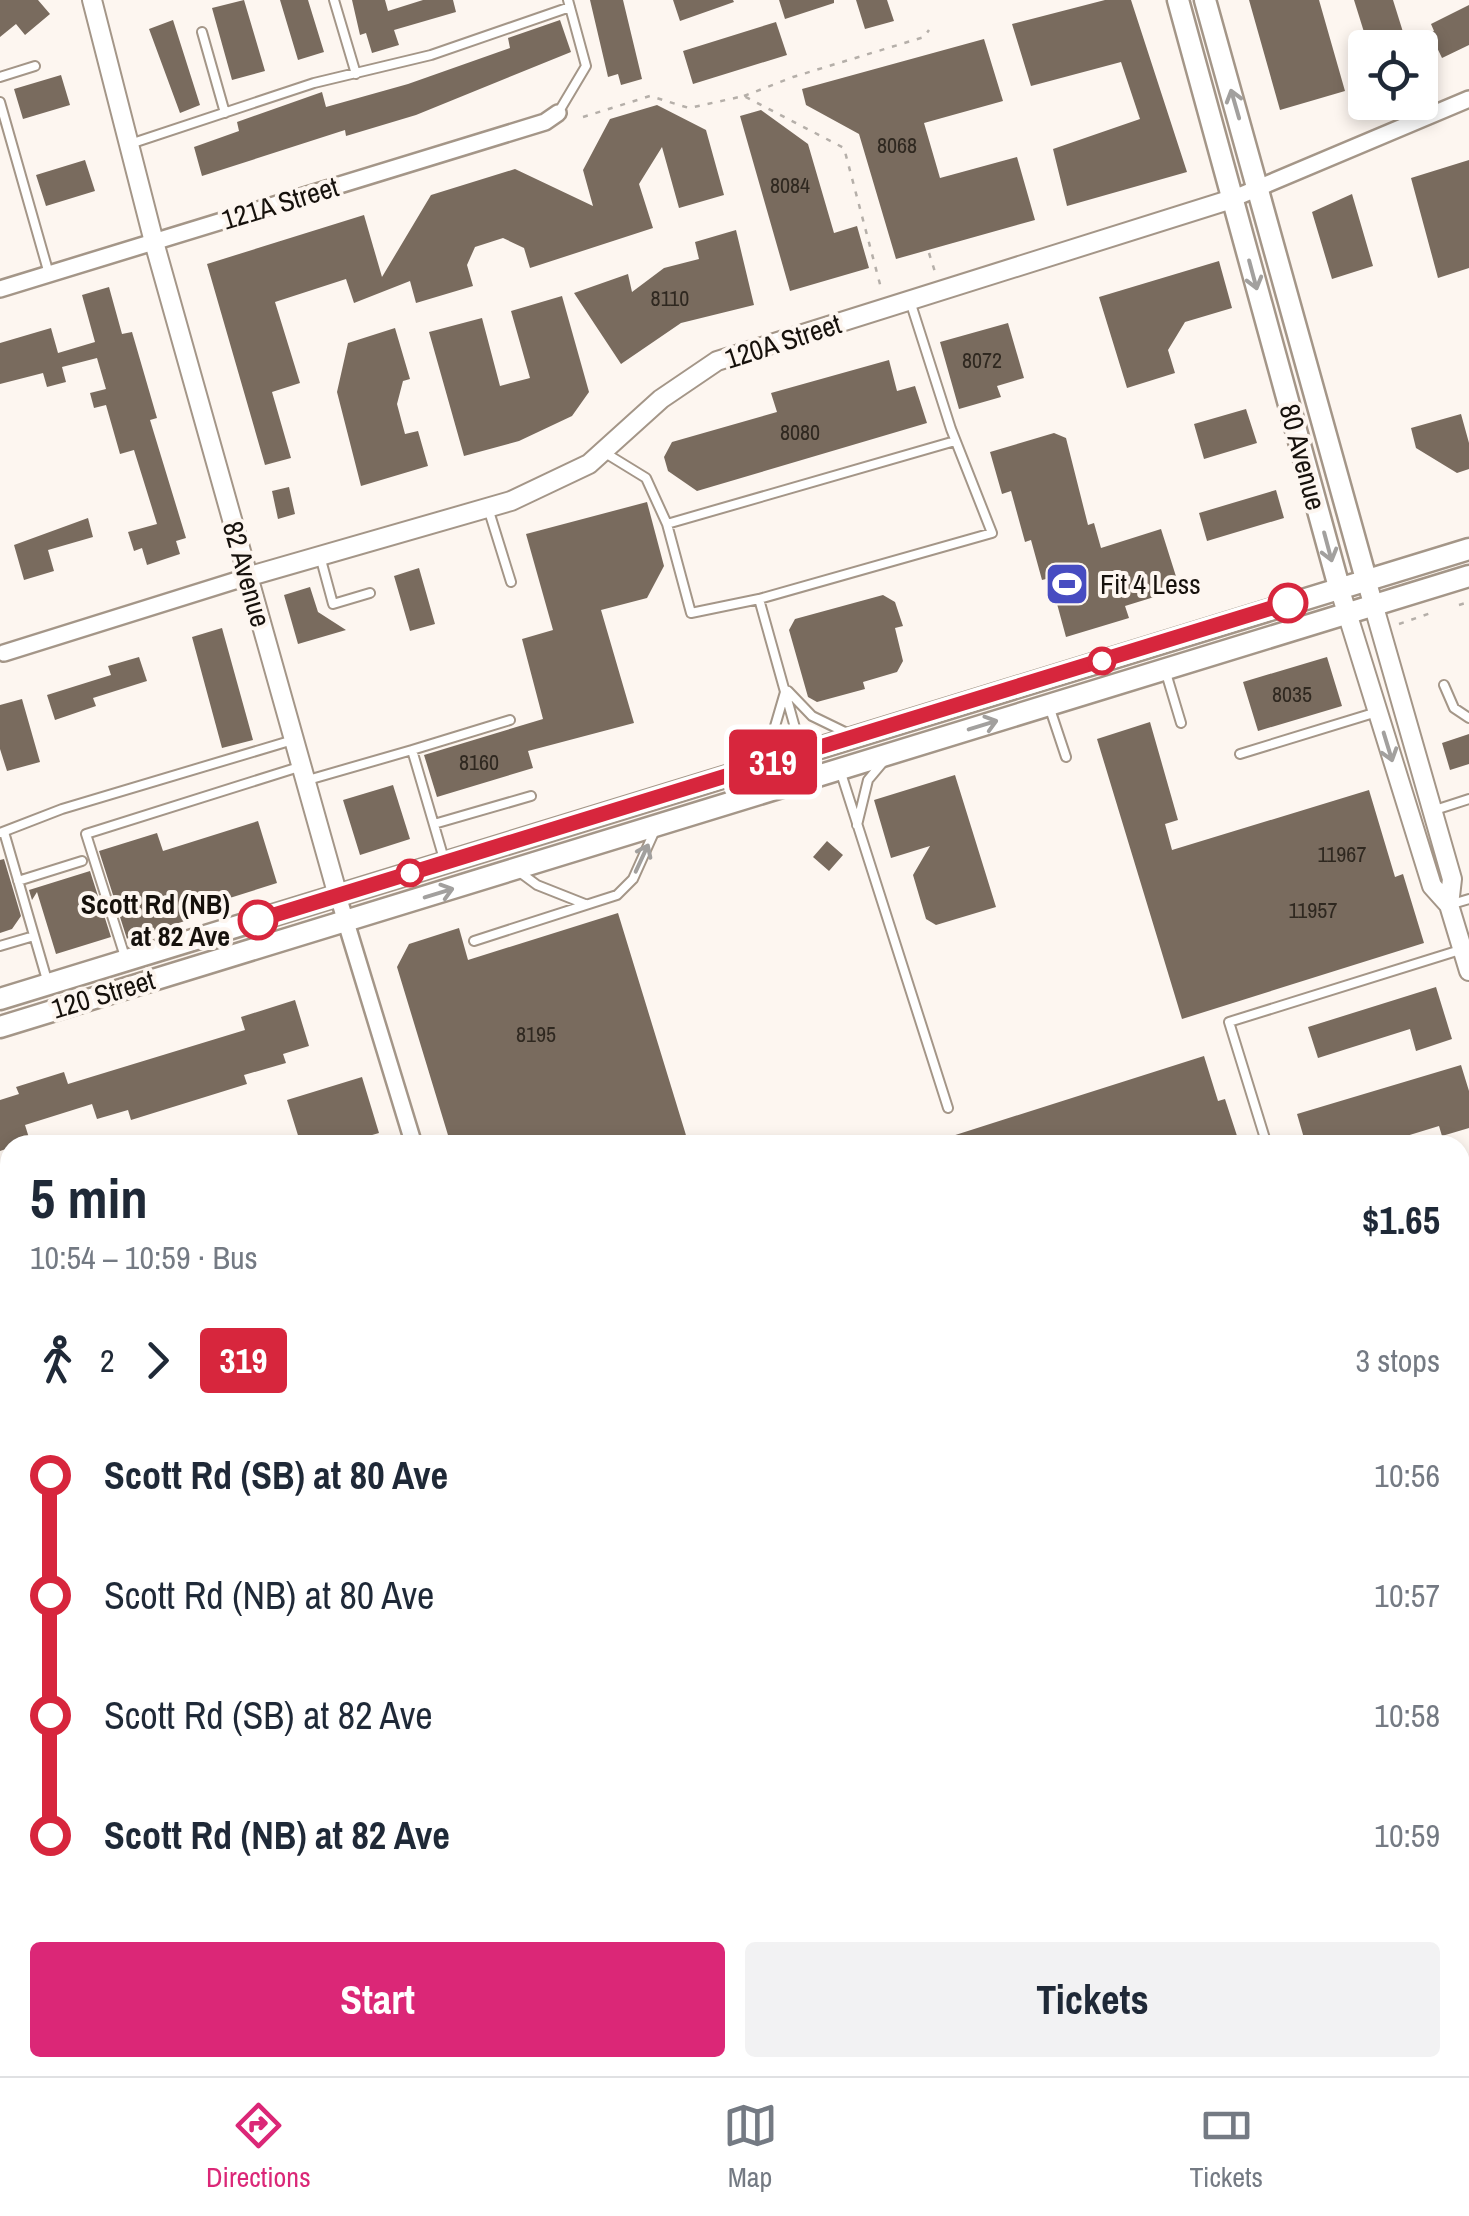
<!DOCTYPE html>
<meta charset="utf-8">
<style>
body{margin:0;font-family:"Archivo Narrow",sans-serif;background:#f2f2f3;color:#1f2937;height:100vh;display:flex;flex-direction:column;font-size:38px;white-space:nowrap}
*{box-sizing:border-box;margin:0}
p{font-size:32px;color:#747a83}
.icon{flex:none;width:55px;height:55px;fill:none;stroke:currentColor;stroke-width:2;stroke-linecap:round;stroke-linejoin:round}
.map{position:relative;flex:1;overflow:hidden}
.drawer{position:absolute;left:0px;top:1135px;width:1470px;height:942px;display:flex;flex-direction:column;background:#fff;border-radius:30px 30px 0 0;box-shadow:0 5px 15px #0003}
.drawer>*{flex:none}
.badge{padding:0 20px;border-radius:8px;font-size:35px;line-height:65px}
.fabs{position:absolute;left:1348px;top:30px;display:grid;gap:20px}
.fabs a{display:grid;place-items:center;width:90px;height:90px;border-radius:10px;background:#fff;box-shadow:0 5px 15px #0003;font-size:50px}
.map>.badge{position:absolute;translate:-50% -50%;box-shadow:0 0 0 5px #fff}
.legs{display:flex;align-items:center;gap:15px;height:110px;padding:0 30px;font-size:32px}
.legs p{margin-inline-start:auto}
.head{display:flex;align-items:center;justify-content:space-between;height:170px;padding:0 30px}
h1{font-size:55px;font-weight:800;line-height:75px}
.button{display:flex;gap:20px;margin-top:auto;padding:20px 30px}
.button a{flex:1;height:115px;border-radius:10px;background:#db2777;color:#fff;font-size:40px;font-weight:800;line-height:115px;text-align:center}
.button a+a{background:#f2f2f3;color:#1f2937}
ul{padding:0 30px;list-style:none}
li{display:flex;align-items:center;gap:35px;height:120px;font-size:38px}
li i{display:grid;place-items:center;width:15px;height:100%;margin:0 12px;background:currentColor}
li i::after{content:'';width:25px;height:25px;margin:-12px;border:8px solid;border-radius:50%;background:#fff}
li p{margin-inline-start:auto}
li:first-child i{background:linear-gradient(#0000 50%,currentColor 0)}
li:last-child i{background:linear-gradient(currentColor 50%,#0000 0)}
.tab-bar{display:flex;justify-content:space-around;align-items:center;height:140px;border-top:2px solid #e0e1e3;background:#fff;font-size:28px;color:#747a83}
.tab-bar a{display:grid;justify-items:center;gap:5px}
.tab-bar .active{color:#db2777}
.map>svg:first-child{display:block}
.green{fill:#fadbbe}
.building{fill:#796b5e}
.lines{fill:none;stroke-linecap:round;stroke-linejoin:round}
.service-casing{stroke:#a49688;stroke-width:12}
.minor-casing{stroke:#a49688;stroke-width:20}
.tertiary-casing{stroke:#a49688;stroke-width:22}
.secondary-casing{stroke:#a49688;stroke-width:25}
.path{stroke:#b5afa9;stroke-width:2.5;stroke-dasharray:5 8;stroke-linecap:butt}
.service{stroke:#fff;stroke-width:8}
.minor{stroke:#fff;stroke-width:15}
.tertiary{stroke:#fff;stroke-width:18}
.secondary{stroke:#fff;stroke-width:20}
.oneway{stroke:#a2a09e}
.line-1-casing{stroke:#fff;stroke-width:22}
.line-1{stroke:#d7263d;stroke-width:15}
.stop-1-dot{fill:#fff;stroke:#d7263d;stroke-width:5}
.labels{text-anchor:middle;stroke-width:8;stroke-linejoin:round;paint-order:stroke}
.number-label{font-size:22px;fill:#2f2820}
.street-label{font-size:28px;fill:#16110c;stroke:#fdf6f0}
.poi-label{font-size:28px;fill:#16110c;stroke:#fdf6f0;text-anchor:start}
.stop-label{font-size:28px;font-weight:bold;fill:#16110c;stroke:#fdf6f0;text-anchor:end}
</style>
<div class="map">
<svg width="1469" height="2076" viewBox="0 0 1469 2076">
<rect width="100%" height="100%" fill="#fdf6f0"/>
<path class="green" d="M1029,2068h152l-29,8h-120z"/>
<path class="building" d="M0,0h38l12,14 -25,21 -9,-11 -16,13z
M244,0l21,71 -33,9 -20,-72z
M280,0h28l16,52 -26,8z
M352,0h33l3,11 35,-11h30l3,12 -62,18 5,15 -27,8 -6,-20 -6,2z
M590,0h33l19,79 -21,6 -3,-11 -10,3z
M673,0h60l1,2 -54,19z
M779,0h55v3l-49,16z
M856,0h31l7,21 -29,8z
M1105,0h26l56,172 -120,34 -14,-57 87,-30 -19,-57 -90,24 -19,-62z
M1249,0h70l26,91 -65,19z
M1354,0h39l15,48h-39z
M1469,5v40l-27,13 -12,-25 4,-2 -3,-7z
M173,20l27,85 -20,8 -31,-84z
M560,20l11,32 -155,63 -70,21 -1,-6 -143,46 -8,-29 45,-16 -2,-9 85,-30 4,15 82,-23 102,-36 -2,-10z
M776,22l11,33 -94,29 -10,-33z
M984,39l19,62 -79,22 16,55 77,-21 18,63 -139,39 -37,-125 -53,-29 -4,-16z
M61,75l9,30 -47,14 -9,-30z
M657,105l49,25 18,65 -45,13 -17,-61 -23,37 14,44 -123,40 -6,-20 -21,-10 -28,9 -8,18 6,21 -57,17 -6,-22 -56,22 -8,-24 -71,23 25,81 -28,9 19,66 -26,7 -58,-201 157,-49 18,62 49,-82 84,-26 78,37 -10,-36 27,-51z
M761,110l47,34 26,89 23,-7 12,42 -79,23 -50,-175z
M85,160l10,31 -49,15 -10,-31z
M1469,160v108l-31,10 -27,-100z
M1352,194l21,72 -41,13 -20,-67z
M736,230l18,75 -73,18 -60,41 -47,-71 54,-19 4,18 32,-24 35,-9 -4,-17z
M1219,261l13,47 -47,14 -17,28 7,23 -48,15 -28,-91z
M109,287l13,47 10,-2 25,86 -7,2 36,118 -10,3 4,13 -33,11 -5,-17 -8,3 -6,-19 29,-8 -23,-74 -14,4 -14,-49 -12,3 -4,-15 16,-4 -9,-31 -35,9 4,15 -19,5 -4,-14 -43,11v-41l51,-15 7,25 37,-11 -13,-47z
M562,296l27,96 -17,24 -53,25 -55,15 -35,-124 53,-14 18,68 30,-8 -19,-67z
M1008,323l16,55 -27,8 4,11 -42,12 -19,-67z
M395,328l15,51 -7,2 -6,23 8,30 13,-3 10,35 -67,20 -24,-94 11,-49z
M889,360l8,31 18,-5 12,37 -230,68 -29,-20 -4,-14 8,-15 105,-30 -6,-19z
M1246,409l11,34 -53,16 -10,-35z
M1461,414l8,29v26l-12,4 -41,-25 -5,-20z
M1054,433l12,5 22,87 6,-2 7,25 60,-19 19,60 -55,17 4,12 -63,19 -16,-59 -8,2 -11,-40 -6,2 -14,-51 -9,3 -12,-42z
M289,487l6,27 -17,5 -6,-28z
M1276,490l8,28 -77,23 -8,-28z
M647,502l17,64 -17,32 -46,12 33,113 -106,28 5,17 -96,29 -13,-42 119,-36 -21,-80 31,-9 -27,-96z
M88,518l5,19 -45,13 6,21 -30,9 -10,-35z
M419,568l16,56 -25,7 -16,-55z
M310,587l8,25 28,18 -48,14 -14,-49z
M883,595l12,7 8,24 -8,2 8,33 -6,11 -34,10 2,7 -48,13 -9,-5 -19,-67 6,-11z
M222,628l31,112 -31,8 -30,-111z
M139,657l8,24 -54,17 3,8 -41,14 -8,-25 64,-20 -3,-9z
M1327,657l15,49 -84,25 -15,-49z
M22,699l18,63 -33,9 -7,-22v-44z
M1150,722l28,98 -13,4 7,26 197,-60 26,87 8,-3 21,69 -242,76 -85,-280z
M1469,734v30l-19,6 -8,-27z
M955,775l41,132 -60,18 -10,-6 -13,-44 17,-29 -39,12 -17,-58z
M393,785l17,54 -50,16 -17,-55z
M258,821l19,62 -95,30 3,8 -58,18 -28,-88 58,-18 6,18z
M827,841l16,14 -14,16 -16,-14z
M4,859l17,57 -9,13 -12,4v-73z
M90,871l21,66 -55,17 -19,-62 -5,8 -3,-10z
M618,913l71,232h-238l-54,-178 12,-23 50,-16 9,32z
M1436,987l16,52 -36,12 -6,-22 -92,29 -10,-31z
M295,1000l14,46 -26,8 3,9 -42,12 3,9 -116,36 -3,-10 -31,9 -5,-15 -67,21 5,16 -30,10v-51l19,-6 -3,-7 48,-15 4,12 177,-54 -4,-13z
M1204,1056l14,45 7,-2 15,46h-316z
M1461,1065l8,26v37l-27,8 -3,-10 -62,19h-71l-9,-31z
M362,1077l17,56 -41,12h-37l-14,-45z"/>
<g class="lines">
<defs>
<path id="service" d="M334,0l22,74
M202,32l23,81
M0,77l35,-11
M0,102l49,172
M558,113l28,-47 -18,-66
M130,144l184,-61 117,-28 139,-48
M602,451l44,27 21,46 24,89 68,-14 42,150
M488,508l23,74
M667,524l288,-83
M320,556l13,48 37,-11
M759,599l233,-66 -41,-104 -41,-128
M1166,673l15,50
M1444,685l10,23 15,10
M788,691l24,25 37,18
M1050,709l16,48
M412,750l98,-30
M1240,754l137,-42
M751,764l22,-31 12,-41
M840,770l108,338
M308,780l104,-30 32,109
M1435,810l34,-11
M434,824l97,-28
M857,825l11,-45 16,-19
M4,832l43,148
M0,833l62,-24 231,-69
M518,871l19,14 48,19
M18,881l64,-20
M1449,905l20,-6
M474,941l143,-46 16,-16 22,-49
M0,946l34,-10
M126,960l-40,-126 213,-67
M1267,1145l-38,-123 231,-72
M1460,1230l9,-3
M1460,1358l9,-2
M1460,1574l9,-3"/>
<path id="minor" d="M1232,199l237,-100
M0,289l545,-167 13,-9
M4,653l243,-76
M338,896l76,249
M0,1296l10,-3
M0,1615l10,32
M1460,1706l9,-1
M0,1914l10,-4
M1460,1936l9,-2
M1460,1986l9,31
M262,2068l3,8
M476,2068l3,8
M703,2068l2,8
M1010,2068l3,8
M1255,2068l3,8
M178,2076l27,-8"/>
<path id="tertiary" d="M92,0l62,242 184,654
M247,577l264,-76 78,-37 72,-65 56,-38 515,-162
M1366,579l86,300 -3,26 20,66
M1339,587l93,299 17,19"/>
<path id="secondary" d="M1178,0l161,587
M1205,0l161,579
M0,999l1469,-450
M0,1027l1469,-451"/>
</defs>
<use href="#service" class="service-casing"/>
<use href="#minor" class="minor-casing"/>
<use href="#tertiary" class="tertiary-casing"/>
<use href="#secondary" class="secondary-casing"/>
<path class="path" d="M744,96l49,-19 131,-40 5,-7
M583,117l67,-21 39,12 55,-12 100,52 37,140
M929,253l6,19
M1459,605l10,-3
M1399,624l32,-11
M1134,2076l28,-8"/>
<use href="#service" class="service"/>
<use href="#minor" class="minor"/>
<use href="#tertiary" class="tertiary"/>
<use href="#secondary" class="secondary"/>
</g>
<defs><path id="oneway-shaft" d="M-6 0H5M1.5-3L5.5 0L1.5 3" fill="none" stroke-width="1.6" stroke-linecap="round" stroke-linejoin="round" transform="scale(2.5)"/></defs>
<g class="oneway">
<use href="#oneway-shaft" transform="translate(1235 104) rotate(-106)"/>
<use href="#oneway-shaft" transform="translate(1253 275) rotate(75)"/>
<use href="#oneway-shaft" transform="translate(1328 547) rotate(75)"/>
<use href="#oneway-shaft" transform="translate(983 725) rotate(-17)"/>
<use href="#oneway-shaft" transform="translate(1388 747) rotate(73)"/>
<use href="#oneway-shaft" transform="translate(642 858) rotate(-65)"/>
<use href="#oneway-shaft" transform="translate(439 893) rotate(-17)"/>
</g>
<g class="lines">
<defs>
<path id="line-1" d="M258,920l1030,-317"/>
</defs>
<use href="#line-1" class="line-1-casing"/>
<use href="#line-1" class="line-1"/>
</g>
<defs>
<symbol id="stadium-square" viewBox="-11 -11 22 22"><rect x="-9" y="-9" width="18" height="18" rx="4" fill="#474cc1" stroke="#fdf6f0"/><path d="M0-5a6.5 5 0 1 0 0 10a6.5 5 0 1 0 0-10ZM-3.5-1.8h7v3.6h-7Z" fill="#fff"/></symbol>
</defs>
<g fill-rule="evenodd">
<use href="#stadium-square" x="1042" y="559" width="50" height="50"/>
</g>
<g class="stop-1-dot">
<circle cx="1288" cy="603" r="18"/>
<circle cx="1102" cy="661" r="12"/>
<circle cx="410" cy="873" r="12"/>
<circle cx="258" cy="920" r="18"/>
</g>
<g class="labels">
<g class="number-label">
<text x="897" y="153">8068</text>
<text x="790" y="193">8084</text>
<text x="670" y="306">8110</text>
<text x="982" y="368">8072</text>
<text x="800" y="440">8080</text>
<text x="1292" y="702">8035</text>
<text x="479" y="770">8160</text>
<text x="1342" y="862">11967</text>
<text x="1313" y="918">11957</text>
<text x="536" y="1042">8195</text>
</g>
<g class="street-label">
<text transform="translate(280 203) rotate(-17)" y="10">121A Street</text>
<text transform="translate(783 341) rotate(-18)" y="10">120A Street</text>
<text transform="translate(1303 457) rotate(75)" y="10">80 Avenue</text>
<text transform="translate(247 574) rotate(74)" y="10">82 Avenue</text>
<text transform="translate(103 994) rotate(-17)" y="10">120 Street</text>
</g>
<g class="poi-label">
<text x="1100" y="594">Fit 4 Less</text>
</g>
<g class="stop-label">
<text x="230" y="914">Scott Rd (NB)<tspan x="230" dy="32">at 82 Ave</tspan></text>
</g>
</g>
</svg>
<div class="fabs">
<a><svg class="icon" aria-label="locate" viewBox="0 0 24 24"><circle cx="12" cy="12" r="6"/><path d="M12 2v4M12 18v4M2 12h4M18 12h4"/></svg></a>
</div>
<b class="badge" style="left:773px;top:762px;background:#d7263d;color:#fff">319</b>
<section class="drawer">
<div class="head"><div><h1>5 min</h1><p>10:54 – 10:59 · Bus</p></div><b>$1.65</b></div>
<div class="legs"><svg class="icon" aria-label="walk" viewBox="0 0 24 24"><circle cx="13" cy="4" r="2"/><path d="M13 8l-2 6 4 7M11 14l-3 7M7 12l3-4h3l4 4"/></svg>2<svg class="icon" aria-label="forward" viewBox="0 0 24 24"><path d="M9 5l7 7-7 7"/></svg><b class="badge" style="background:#d7263d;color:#fff">319</b><p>3 stops</p></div>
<ul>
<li><i style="color:#d7263d"></i><b>Scott Rd (SB) at 80 Ave</b><p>10:56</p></li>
<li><i style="color:#d7263d"></i><span>Scott Rd (NB) at 80 Ave</span><p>10:57</p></li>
<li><i style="color:#d7263d"></i><span>Scott Rd (SB) at 82 Ave</span><p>10:58</p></li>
<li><i style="color:#d7263d"></i><b>Scott Rd (NB) at 82 Ave</b><p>10:59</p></li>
</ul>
<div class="button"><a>Start</a><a>Tickets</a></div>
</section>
</div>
<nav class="tab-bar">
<a class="active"><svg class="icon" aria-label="directions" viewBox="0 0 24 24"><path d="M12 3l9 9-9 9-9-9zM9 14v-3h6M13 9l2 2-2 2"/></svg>Directions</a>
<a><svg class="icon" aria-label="map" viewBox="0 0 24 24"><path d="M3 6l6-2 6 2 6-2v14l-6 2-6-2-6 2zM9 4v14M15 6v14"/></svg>Map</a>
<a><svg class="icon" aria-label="tickets" viewBox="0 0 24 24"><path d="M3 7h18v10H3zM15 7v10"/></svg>Tickets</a>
</nav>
